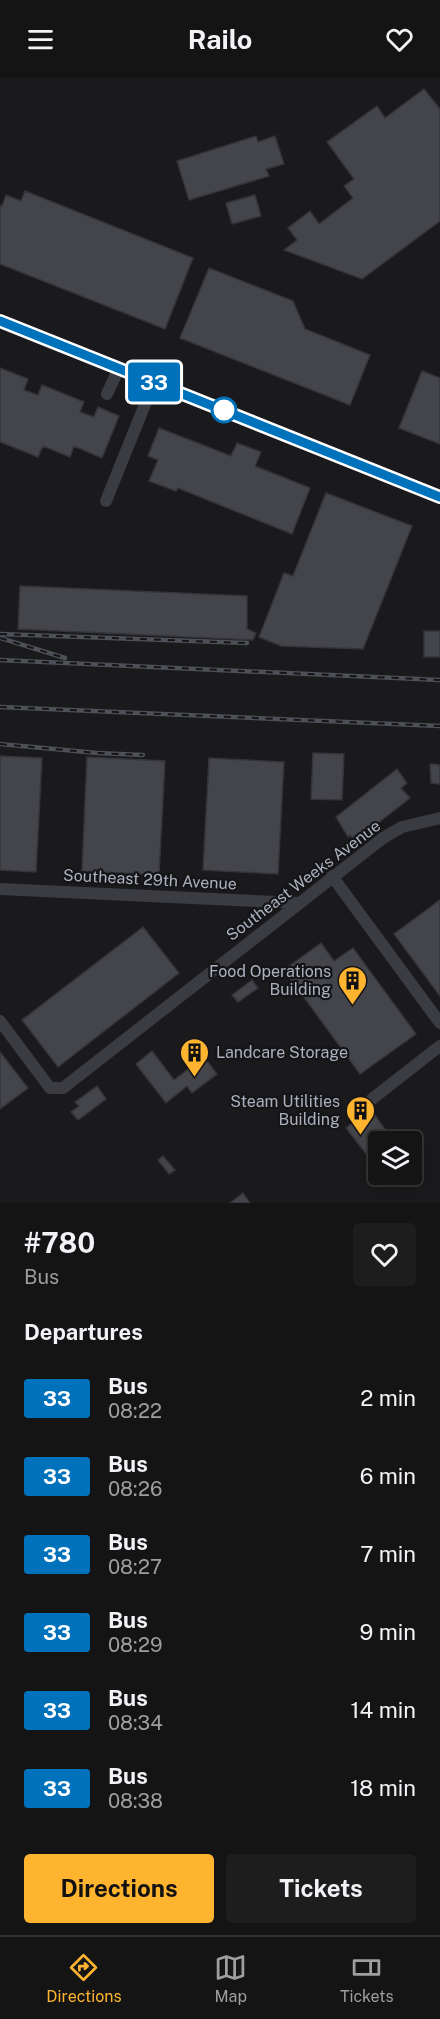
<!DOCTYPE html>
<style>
body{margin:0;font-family:"Public Sans",sans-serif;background:#1d1d1e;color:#f1f3f6;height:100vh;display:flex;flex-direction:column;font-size:22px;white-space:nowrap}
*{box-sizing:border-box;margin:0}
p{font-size:20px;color:#9d9ea0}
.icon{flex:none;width:33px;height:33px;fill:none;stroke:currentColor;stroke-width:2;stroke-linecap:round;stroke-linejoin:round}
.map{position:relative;height:1125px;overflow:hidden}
.sheet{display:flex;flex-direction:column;background:#141415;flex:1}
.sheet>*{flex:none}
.badge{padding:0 12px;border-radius:4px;font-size:21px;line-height:39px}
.buttons{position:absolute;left:368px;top:1053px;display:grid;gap:12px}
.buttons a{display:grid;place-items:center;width:54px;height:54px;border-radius:6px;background:#141415;box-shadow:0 6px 24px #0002,0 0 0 2px #333334;font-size:30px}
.map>.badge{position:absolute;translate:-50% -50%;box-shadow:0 0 0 3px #fff}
h2{padding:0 24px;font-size:22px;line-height:54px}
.round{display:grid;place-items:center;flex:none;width:63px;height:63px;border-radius:6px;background:#1d1d1e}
.headline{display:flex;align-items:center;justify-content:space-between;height:102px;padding:0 24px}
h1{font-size:28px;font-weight:700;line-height:45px}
.action{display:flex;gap:12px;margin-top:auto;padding:12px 24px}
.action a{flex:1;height:69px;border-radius:6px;background:#ffb42f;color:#111;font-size:24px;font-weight:700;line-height:69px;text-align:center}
.action a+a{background:#1d1d1e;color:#f1f3f6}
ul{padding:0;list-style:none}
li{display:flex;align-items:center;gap:18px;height:78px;padding:0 24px}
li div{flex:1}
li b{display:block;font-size:22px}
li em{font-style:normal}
li .badge{min-width:66px;font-weight:700;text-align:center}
header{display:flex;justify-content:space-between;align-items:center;height:78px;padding:0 24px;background:#141415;font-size:27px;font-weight:700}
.dock{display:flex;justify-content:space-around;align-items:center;height:84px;border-top:2px solid #333334;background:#141415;font-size:16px;color:#9d9ea0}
.dock a{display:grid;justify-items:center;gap:3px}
.dock .on{color:#ffb42f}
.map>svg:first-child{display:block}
.building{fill:#44454a;stroke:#343439;stroke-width:1.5}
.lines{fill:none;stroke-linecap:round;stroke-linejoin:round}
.minor{stroke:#3a3c42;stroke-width:12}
.rail-casing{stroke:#4d5057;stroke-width:4.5}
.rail{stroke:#151518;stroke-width:2;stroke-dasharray:7;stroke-linecap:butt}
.line-casing{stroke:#fff;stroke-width:14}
.line{stroke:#0072bc;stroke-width:9}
.stop-dot{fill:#fff;stroke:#0072bc;stroke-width:3}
.labels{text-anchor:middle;stroke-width:4.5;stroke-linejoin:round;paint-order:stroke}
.street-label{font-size:16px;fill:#abb1bd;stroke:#151518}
.poi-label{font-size:16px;fill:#abb1bd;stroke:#151518;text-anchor:end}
</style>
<header><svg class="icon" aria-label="menu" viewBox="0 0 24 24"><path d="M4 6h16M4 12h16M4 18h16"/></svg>Railo<svg class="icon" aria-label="heart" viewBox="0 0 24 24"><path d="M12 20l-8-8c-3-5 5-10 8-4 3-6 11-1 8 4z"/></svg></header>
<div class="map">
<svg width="440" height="1125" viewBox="0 0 440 1125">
<rect width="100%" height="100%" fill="#1a1a1c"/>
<path class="building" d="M424,11l16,20v112l-78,58 -78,-29 13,-10 -9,-12 22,-17 9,13 34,-26 -9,-12 10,-7 -27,-37 50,-36 8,12z
M256,58l2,6 17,-6 9,28 -18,5 3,7 -80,24 -12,-39z
M25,113l168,67 -28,71 -165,-65v-59l2,1 4,-11 15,6z
M255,117l6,21 -29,8 -6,-21z
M209,190l84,33 12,28 65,26 -20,50 -170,-67z
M0,290l28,11 -4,11 14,5 4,-10 42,17 -4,10 14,5 4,-10 21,9 -17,42 -28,-12 -4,11 -27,-11 -5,11 -38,-15z
M422,293l18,7v66l-41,-16z
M159,350l72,28 6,-13 24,9 -6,14 55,22 -18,46 -114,-46 -2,3 -27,-10 9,-21 -10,-4z
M326,415l86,33 -49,123 -82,-3 -22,-9 25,-64 9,3z
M20,508l227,10v33l9,4 -3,7 -235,-11z
M424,553h16v26h-16z
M313,675l31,1 -2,46 -31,-1z
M0,678l42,2 -6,114 -36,-2z
M87,679l78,4 -6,114 -77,-4z
M209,680l75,4 -6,112 -75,-4z
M430,686l10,1v19l-9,-1z
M397,691l10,14 -6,5 9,10 -55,43 -5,-6 -2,2 -12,-20z
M440,822v96l-46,-62z
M143,849l36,46 -121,94 -36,-47z
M321,865l13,18 19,-13 63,86 -56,40 -76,-104z
M252,902l6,8 -20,14 -6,-7z
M152,973l22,29 30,-23 13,17 -25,19 -5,-7 -21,17 -30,-39z
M0,974l28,36 -28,21z
M97,1008l9,13 -28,21 -7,-8 8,-6 -4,-4z
M374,1036l20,28h-16v27l-32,-41 8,-6 3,4z
M163,1078l12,14 -6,4 -11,-14z
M382,1096h22l-14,11z
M243,1115l7,10h-20z"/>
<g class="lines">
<path class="minor" d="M0,243l440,176
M107,316l12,-26
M106,423l48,-119
M332,798l108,147
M0,811l298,14
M0,943l50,67h13l320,-250 19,-11 38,-9
M372,1021l68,-53"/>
<defs>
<path id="rail" d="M0,556l247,9
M0,560l65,20
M0,582l440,20
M0,629l440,19
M0,666l97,9 46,2"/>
</defs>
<use href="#rail" class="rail-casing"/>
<use href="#rail" class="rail"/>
</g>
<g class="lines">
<defs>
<path id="line" d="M0,243l440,176"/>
</defs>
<use href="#line" class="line-casing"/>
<use href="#line" class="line"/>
</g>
<defs>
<symbol id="building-pin" viewBox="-11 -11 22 30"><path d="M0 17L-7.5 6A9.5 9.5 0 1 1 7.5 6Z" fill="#ffb42f" stroke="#151518"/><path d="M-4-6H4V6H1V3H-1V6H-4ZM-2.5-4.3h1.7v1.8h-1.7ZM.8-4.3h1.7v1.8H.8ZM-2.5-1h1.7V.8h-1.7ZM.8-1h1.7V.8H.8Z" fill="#111"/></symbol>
</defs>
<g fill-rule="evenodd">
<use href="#building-pin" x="336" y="886" width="33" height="45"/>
<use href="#building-pin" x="178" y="958" width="33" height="45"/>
<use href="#building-pin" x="344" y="1016" width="33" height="45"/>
</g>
<circle class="stop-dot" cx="224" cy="332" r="12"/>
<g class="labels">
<g class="street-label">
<text transform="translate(150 801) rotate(3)" y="6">Southeast 29th Avenue</text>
<text transform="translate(303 802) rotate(-37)" y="6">Southeast Weeks Avenue</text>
</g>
<g class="poi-label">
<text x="331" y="899">Food Operations<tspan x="331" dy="18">Building</tspan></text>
<text x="216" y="980" text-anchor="start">Landcare Storage</text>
<text x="340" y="1029">Steam Utilities<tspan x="340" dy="18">Building</tspan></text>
</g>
</g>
</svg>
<div class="buttons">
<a><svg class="icon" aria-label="layers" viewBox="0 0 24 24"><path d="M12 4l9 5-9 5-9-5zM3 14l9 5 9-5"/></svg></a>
</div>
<b class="badge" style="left:154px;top:304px;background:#0072bc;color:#fff">33</b>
</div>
<section class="sheet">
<div class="headline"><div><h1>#780</h1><p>Bus</p></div><a class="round"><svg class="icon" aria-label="heart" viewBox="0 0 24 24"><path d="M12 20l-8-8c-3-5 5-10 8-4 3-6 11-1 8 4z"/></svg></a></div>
<h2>Departures</h2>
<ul>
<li><span class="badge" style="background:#0072bc;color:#fff">33</span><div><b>Bus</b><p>08:22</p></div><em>2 min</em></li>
<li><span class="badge" style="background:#0072bc;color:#fff">33</span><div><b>Bus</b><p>08:26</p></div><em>6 min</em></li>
<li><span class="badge" style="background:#0072bc;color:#fff">33</span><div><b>Bus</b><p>08:27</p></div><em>7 min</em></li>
<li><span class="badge" style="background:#0072bc;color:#fff">33</span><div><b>Bus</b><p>08:29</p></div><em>9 min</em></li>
<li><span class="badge" style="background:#0072bc;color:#fff">33</span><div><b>Bus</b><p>08:34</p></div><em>14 min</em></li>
<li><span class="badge" style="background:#0072bc;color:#fff">33</span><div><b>Bus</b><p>08:38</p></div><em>18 min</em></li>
</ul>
<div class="action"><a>Directions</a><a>Tickets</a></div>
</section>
<nav class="dock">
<a class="on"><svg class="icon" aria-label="directions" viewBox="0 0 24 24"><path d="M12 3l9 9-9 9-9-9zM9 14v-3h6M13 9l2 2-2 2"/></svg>Directions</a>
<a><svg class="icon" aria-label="map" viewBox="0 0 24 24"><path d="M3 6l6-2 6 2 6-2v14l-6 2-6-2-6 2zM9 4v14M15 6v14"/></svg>Map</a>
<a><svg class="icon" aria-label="tickets" viewBox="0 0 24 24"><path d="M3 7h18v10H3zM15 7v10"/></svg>Tickets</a>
</nav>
